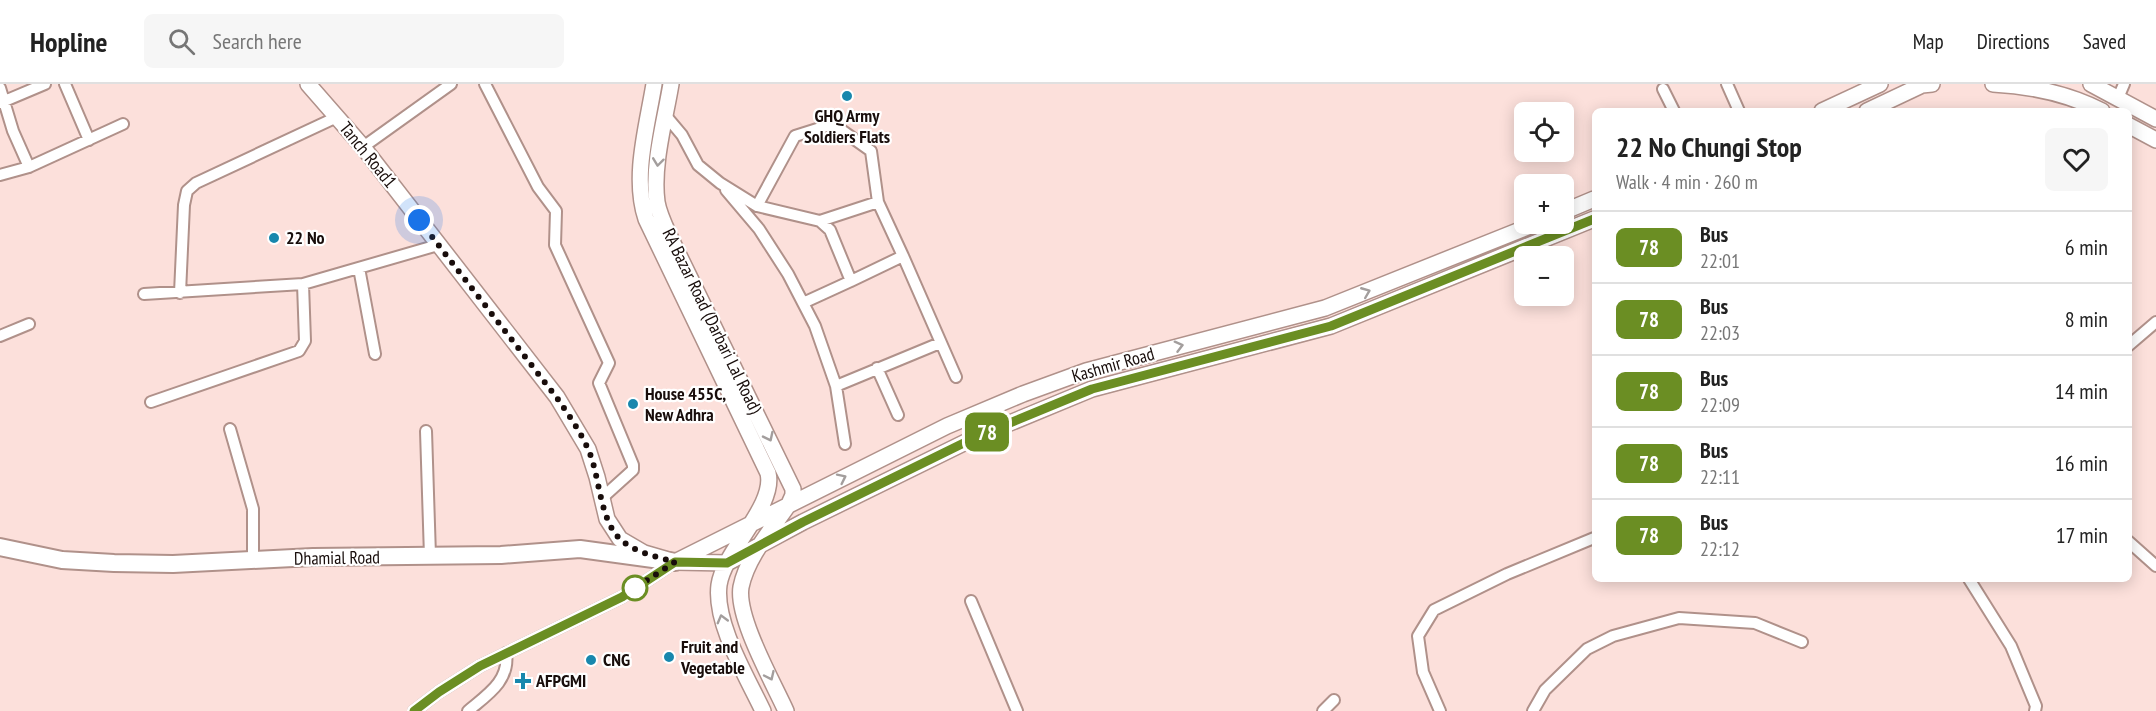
<!DOCTYPE html>
<meta charset="utf-8">
<style>
body{margin:0;font-family:"PT Sans Narrow",sans-serif;background:#f6f6f6;color:#222;height:100vh;display:flex;flex-direction:column;font-size:22px;white-space:nowrap}
*{box-sizing:border-box;margin:0}
p{font-size:20px;color:#767676}
.icon{flex:none;width:33px;height:33px;fill:none;stroke:currentColor;stroke-width:2;stroke-linecap:round;stroke-linejoin:round}
.map{position:relative;flex:1;overflow:hidden}
.sheet{position:absolute;left:1592px;top:24px;width:540px;height:474px;display:flex;flex-direction:column;background:#fff;border-radius:9px;box-shadow:0 3px 15px #0003}
.sheet>*{flex:none}
.badge{padding:0 12px;border-radius:9px;font-size:21px;line-height:39px}
.buttons{position:absolute;left:1514px;top:18px;display:grid;gap:12px}
.buttons a{display:grid;place-items:center;width:60px;height:60px;border-radius:9px;background:#fff;box-shadow:0 3px 15px #0003;font-size:30px}
.you{position:absolute;width:30px;height:30px;margin:-15px;border:4px solid #fff;border-radius:50%;background:#1a73e8;box-shadow:0 0 0 9px #1a73e833}
.map>.badge{position:absolute;translate:-50% -50%;box-shadow:0 0 0 3px #fff}
.round{display:grid;place-items:center;flex:none;width:63px;height:63px;border-radius:9px;background:#f6f6f6}
.head{display:flex;align-items:center;justify-content:space-between;height:102px;padding:0 24px}
h1{font-size:28px;font-weight:600;line-height:45px}
ul{padding:0;list-style:none}
li{display:flex;align-items:center;gap:18px;height:72px;padding:0 24px;border-top:2px solid #e0e0e0}
li div{flex:1}
li b{display:block;font-size:22px}
li em{font-style:normal}
li .badge{min-width:66px;font-weight:700;text-align:center}
header{display:flex;align-items:center;gap:36px;box-sizing:border-box;height:84px;padding:0 30px;background:#fff;border-bottom:2px solid #e0e0e0}
header strong{font-size:28px}
nav{display:flex;gap:33px;margin-inline-start:auto;font-size:21px}
.search{width:420px;height:54px;background:#f6f6f6;display:flex;align-items:center;gap:15px;box-sizing:border-box;padding:0 21px;border-radius:9px;color:#767676;font-size:22px}
.map>svg:first-child{display:block}
.lines{fill:none;stroke-linecap:round;stroke-linejoin:round}
.street-casing{stroke:#b0918a;stroke-width:14}
.secondary-casing{stroke:#b0918a;stroke-width:18}
.primary-casing{stroke:#b0918a;stroke-width:20}
.street{stroke:#fff;stroke-width:10}
.secondary{stroke:#fff;stroke-width:15}
.primary{stroke:#fff;stroke-width:16}
.oneway{stroke:#a39e9d}
.line-casing{stroke:#fff;stroke-width:14}
.line{stroke:#6b8e23;stroke-width:9}
.walk{stroke:#180d0b;stroke-width:6;stroke-dasharray:0 10.8}
.poi-dot{fill:#1887ad;stroke:#fff;stroke-width:2}
.stop-dot{fill:#fff;stroke:#6b8e23;stroke-width:3}
.labels{text-anchor:middle;stroke-width:4.5;stroke-linejoin:round;paint-order:stroke}
.poi-label{font-size:18px;font-weight:bold;fill:#180d0b;stroke:#fff;text-anchor:start}
.street-label{font-size:18px;fill:#180d0b;stroke:#fff}
</style>
<header>
<strong>Hopline</strong>
<div class="search"><svg class="icon" aria-label="search" viewBox="0 0 24 24"><circle cx="10" cy="10" r="6"/><path d="M15 15l6 6"/></svg>Search here</div>
<nav><a>Map</a><a>Directions</a><a>Saved</a></nav>
</header>
<div class="map">
<svg width="2156" height="627" viewBox="0 0 2156 627">
<rect width="100%" height="100%" fill="#fce0db"/>
<g class="lines">
<defs>
<path id="street" d="M65,0l24,56
M485,0l53,103 18,24 -1,34 54,118 -10,20 34,82v5l-31,28
M1727,0l12,27
M0,4l13,43 16,36
M1663,5l11,22
M2118,14l6,-14
M0,19l45,-19
M666,32l16,19 16,30 22,18 37,23 63,15 10,9 21,51 52,-25 53,121
M363,63l88,-63
M0,91l29,-8 94,-43
M726,106l33,39 29,45 27,52 21,60
M757,122l38,-70 38,-12 38,27 7,51
M820,137l58,-19 25,54
M359,184l16,86
M180,209l4,-88 3,-14 9,-8 141,-66
M144,210l159,-10 135,-39
M803,219l48,-22
M0,252l29,-12
M2128,262l28,-24
M877,284l21,47
M151,318l148,-51 6,-10 -2,-57
M230,345l23,80v52
M426,347l4,125
M845,360l-9,-58 104,-43
M2128,457l28,25
M1969,495l42,67 25,60 -1,5
M971,517l46,110
M414,627l25,-19 41,-26 142,-69 53,-35
M468,627c19,-16 42,-30 38,-58
M1323,627l11,-11
M1440,627l-17,-39 -5,-36 16,-26 73,-36 87,-36
M1533,627l12,-21 42,-41 26,-13 66,-18 76,5 47,19"/>
<path id="secondary" d="M308,0l55,63 194,250 31,52 9,28 10,42 13,20 24,14 31,9 52,1 76,-41 173,-85 116,-48 239,-63 263,-107
M654,0c-7,43 -22,93 -8,135l122,254c8,33 -44,77 -49,112 -5,38 28,92 44,126
M671,0c-6,36 -19,82 -14,118 2,12 8,24 13,35l123,252v6l-4,9c-17,25 -42,53 -48,83 -5,30 32,95 45,124
M1993,0c39,2 74,9 109,27
M2091,0l65,35
M1822,27l58,-27
M1867,27l55,-26 10,-1
M2128,41l28,15
M1563,128l31,-13
M677,477l270,-135 76,-32 63,-23 239,-63 210,-84"/>
<path id="primary" d="M0,463l62,13 52,3 59,1 140,-7 188,-2 79,-6 95,13"/>
</defs>
<use href="#street" class="street-casing"/>
<use href="#secondary" class="secondary-casing"/>
<use href="#primary" class="primary-casing"/>
<use href="#street" class="street"/>
<use href="#secondary" class="secondary"/>
<use href="#primary" class="primary"/>
</g>
<defs><path id="oneway-chevron" d="M-2-3.5L2.5 0L-2 3.5" fill="none" stroke-width="1.6" stroke-linecap="round" stroke-linejoin="round" transform="scale(1.5)"/></defs>
<g class="oneway">
<use href="#oneway-chevron" transform="translate(658 78) rotate(97)"/>
<use href="#oneway-chevron" transform="translate(1366 208) rotate(-22)"/>
<use href="#oneway-chevron" transform="translate(1179 262) rotate(-15)"/>
<use href="#oneway-chevron" transform="translate(769 353) rotate(64)"/>
<use href="#oneway-chevron" transform="translate(842 394) rotate(-26)"/>
<use href="#oneway-chevron" transform="translate(722 535) rotate(-105)"/>
<use href="#oneway-chevron" transform="translate(770 592) rotate(65)"/>
</g>
<g class="lines">
<defs>
<path id="line" d="M414,627l25,-19 41,-26 142,-69 53,-35 52,1 76,-41 173,-85 116,-48 239,-63 263,-107"/>
</defs>
<use href="#line" class="line-casing"/>
<use href="#line" class="line"/>
<path class="walk" d="M419,136l138,178c11,16 23,33 31,51 12,26 11,70 32,90 14,13 37,18 55,23l-40,26"/>
</g>
<g class="poi-dot">
<circle cx="847" cy="12" r="6"/>
<circle cx="274" cy="154" r="6"/>
<circle cx="633" cy="320" r="6"/>
<circle cx="669" cy="573" r="6"/>
<circle cx="591" cy="576" r="6"/>
<path d="M520 588h6v6h6v6h-6v6h-6v-6h-6v-6h6z"/>
</g>
<circle class="stop-dot" cx="635" cy="504" r="12"/>
<g class="labels">
<g class="poi-label">
<text x="847" y="38" text-anchor="middle">GHQ Army<tspan x="847" dy="21">Soldiers Flats</tspan></text>
<text x="286" y="160">22 No</text>
<text x="645" y="316">House 455C,<tspan x="645" dy="21">New Adhra</tspan></text>
<text x="681" y="569">Fruit and<tspan x="681" dy="21">Vegetable</tspan></text>
<text x="603" y="582">CNG</text>
<text x="536" y="603">AFPGMI</text>
</g>
<g class="street-label">
<text transform="translate(368 71) rotate(51)" y="6">Tanch Road1</text>
<text transform="translate(712 237) rotate(64)" y="6">RA Bazar Road (Darbari Lal Road)</text>
<text transform="translate(1113 281) rotate(-16)" y="6">Kashmir Road</text>
<text transform="translate(337 474) rotate(-1)" y="6">Dhamial Road</text>
</g>
</g>
</svg>
<div class="buttons">
<a><svg class="icon" aria-label="locate" viewBox="0 0 24 24"><circle cx="12" cy="12" r="6"/><path d="M12 2v4M12 18v4M2 12h4M18 12h4"/></svg></a>
<a>+</a>
<a>−</a>
</div>
<div class="you" style="left:419px;top:136px"></div>
<b class="badge" style="left:987px;top:348px;background:#6b8e23;color:#fff">78</b>
<section class="sheet">
<div class="head"><div><h1>22 No Chungi Stop</h1><p>Walk · 4 min · 260 m</p></div><a class="round"><svg class="icon" aria-label="heart" viewBox="0 0 24 24"><path d="M12 20l-8-8c-3-5 5-10 8-4 3-6 11-1 8 4z"/></svg></a></div>
<ul>
<li><span class="badge" style="background:#6b8e23;color:#fff">78</span><div><b>Bus</b><p>22:01</p></div><em>6 min</em></li>
<li><span class="badge" style="background:#6b8e23;color:#fff">78</span><div><b>Bus</b><p>22:03</p></div><em>8 min</em></li>
<li><span class="badge" style="background:#6b8e23;color:#fff">78</span><div><b>Bus</b><p>22:09</p></div><em>14 min</em></li>
<li><span class="badge" style="background:#6b8e23;color:#fff">78</span><div><b>Bus</b><p>22:11</p></div><em>16 min</em></li>
<li><span class="badge" style="background:#6b8e23;color:#fff">78</span><div><b>Bus</b><p>22:12</p></div><em>17 min</em></li>
</ul>
</section>
</div>
